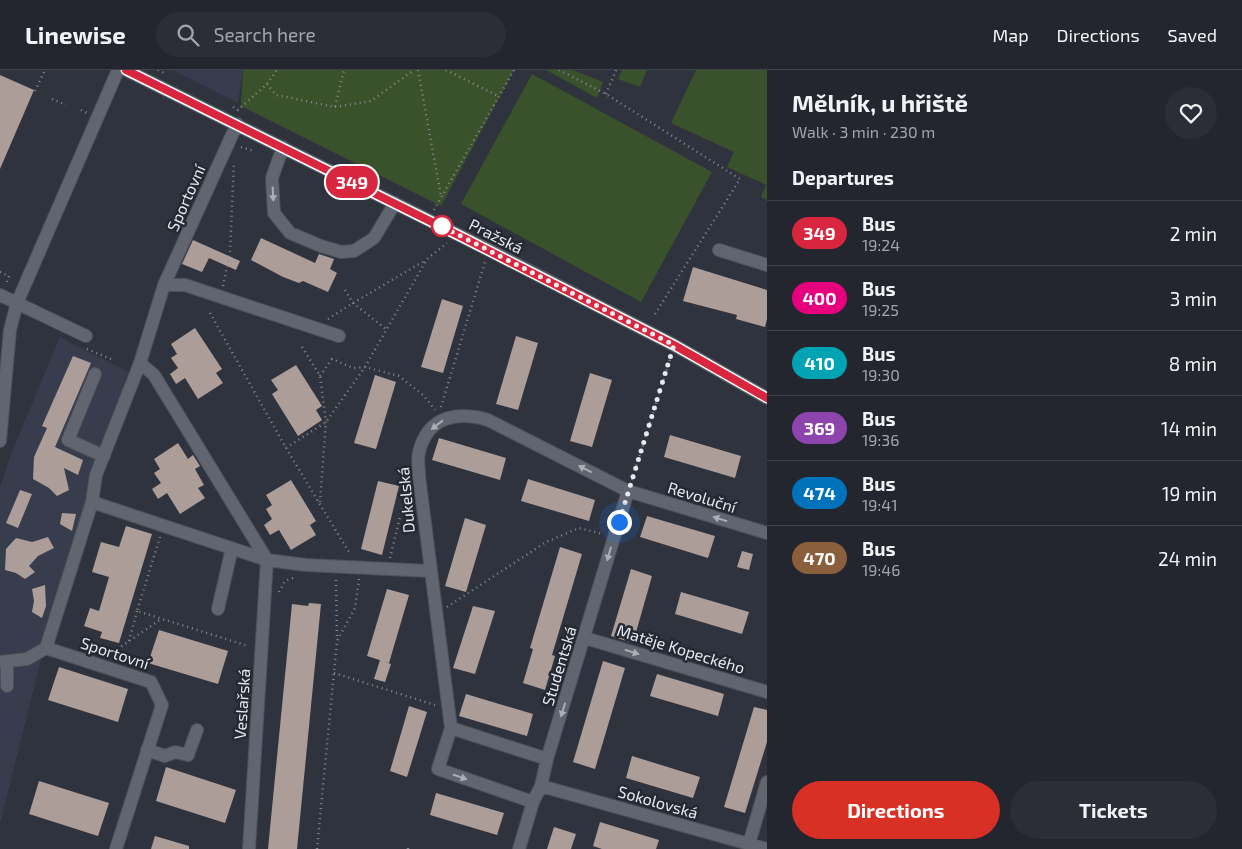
<!DOCTYPE html>
<meta charset="utf-8">
<style>
body{margin:0;font-family:"Exo 2",sans-serif;background:#2b2e36;color:#f1f3f6;height:100vh;display:flex;flex-direction:column;font-size:19px;white-space:nowrap}
*{box-sizing:border-box;margin:0}
p{font-size:16px;color:#a3a5aa}
.icon{flex:none;width:28px;height:28px;fill:none;stroke:currentColor;stroke-width:2;stroke-linecap:round;stroke-linejoin:round}
.map{position:relative;flex:1;overflow:hidden}
.details{display:flex;flex-direction:column;background:#23262e;width:475px}
.details>*{flex:none}
.badge{padding:0 10px;border-radius:16px;font-size:18px;line-height:32px}
.you{position:absolute;width:25px;height:25px;margin:-12px;border:4px solid #fff;border-radius:50%;background:#1a73e8;box-shadow:0 0 0 8px #1a73e833}
.map>.badge{position:absolute;translate:-50% -50%;box-shadow:0 0 0 2px #fff}
h2{padding:0 25px;font-size:19px;line-height:45px}
.round{display:grid;place-items:center;flex:none;width:52px;height:52px;border-radius:26px;background:#2b2e36}
.headline{display:flex;align-items:center;justify-content:space-between;height:85px;padding:0 25px}
h1{font-size:24px;font-weight:700;line-height:38px}
.cta{display:flex;gap:10px;margin-top:auto;padding:10px 25px}
.cta a{flex:1;height:58px;border-radius:30px;background:#d93025;color:#fff;font-size:20px;font-weight:700;line-height:58px;text-align:center}
.cta a+a{background:#2b2e36;color:#f1f3f6}
ul{padding:0;list-style:none}
li{display:flex;align-items:center;gap:15px;height:65px;padding:0 25px;border-top:1px solid #40434a}
li div{flex:1}
li b{display:block;font-size:19px}
li em{font-style:normal}
li .badge{min-width:55px;font-weight:700;text-align:center}
header{display:flex;align-items:center;gap:30px;box-sizing:border-box;height:70px;padding:0 25px;background:#23262e;border-bottom:1px solid #40434a}
header strong{font-size:24px}
nav{display:flex;gap:28px;margin-inline-start:auto;font-size:18px}
.search{width:350px;height:45px;background:#2b2e36;display:flex;align-items:center;gap:12px;box-sizing:border-box;padding:0 18px;border-radius:28px;color:#a3a5aa;font-size:19px}
main{display:flex;flex:1;min-height:0}
.map>svg:first-child{display:block}
.built{fill:#373d4d}
.green{fill:#3a522b}
.building{fill:#ac9d99}
.lines{fill:none;stroke-linecap:round;stroke-linejoin:round}
.minor-casing{stroke:#4d5159;stroke-width:14}
.path{stroke:#858991;stroke-width:2.5;stroke-dasharray:1 4;stroke-linecap:butt}
.minor{stroke:#606570;stroke-width:12}
.oneway{fill:#aaaeb6}
.line-casing{stroke:#fff;stroke-width:11}
.line{stroke:#d7263d;stroke-width:8}
.walk{stroke:#e6e9f0;stroke-width:5;stroke-dasharray:0 9}
.stop-dot{fill:#fff;stroke:#d7263d;stroke-width:2.5}
.labels{text-anchor:middle;stroke-width:5;stroke-linejoin:round;paint-order:stroke}
.street-label{font-size:16px;fill:#e6e9f0;stroke:#252933}
</style>
<header>
<strong>Linewise</strong>
<div class="search"><svg class="icon" aria-label="search" viewBox="0 0 24 24"><circle cx="10" cy="10" r="6"/><path d="M15 15l6 6"/></svg>Search here</div>
<nav><a>Map</a><a>Directions</a><a>Saved</a></nav>
</header>
<main>
<div class="map">
<svg width="767" height="779" viewBox="0 0 767 779">
<rect width="100%" height="100%" fill="#2f333d"/>
<path class="built" d="M173,0h70l-5,33z
M60,267l68,35 -83,272 -45,180v-337l11,-33z"/>
<path class="green" d="M243,0h271l-73,136 -200,-100z
M546,0h27l30,12 -6,16z
M622,0h25l-7,17 -22,-8z
M696,0h71v130l-6,-3 5,-12 -39,-18 7,-15 -63,-29z
M532,4l180,98 -71,130 -180,-98z"/>
<path class="building" d="M0,5l34,15 -34,79z
M261,168l54,25 4,-9 15,5 -4,10 7,4 -9,19 -25,-11 -4,2 -16,-6 -32,-17z
M193,170l47,21 -4,9 -27,-12 -7,14 -20,-8z
M693,197l74,23v29l-2,8 -29,-8 1,-4 -54,-14z
M442,229l21,7 -20,67 -22,-6z
M195,258l27,41 -6,4 7,10 -25,16 -13,-21 -9,6 -6,-10 8,-6 -7,-10 6,-4 -6,-10z
M516,266l22,7 -20,67 -22,-6z
M73,286l18,7 -36,84 28,13 -5,15 -14,-7 5,22 -12,6 -8,-8 -16,-9 1,-22 13,-29 -5,-2z
M296,295l26,41 -6,4 6,10 -24,16 -26,-42 6,-4 -7,-10z
M590,303l22,7 -20,67 -22,-6z
M375,305l21,7 -20,67 -22,-6z
M670,365l71,21 -6,22 -71,-21z
M439,368l67,20 -6,22 -68,-20z
M178,373l10,16 5,-4 7,11 -5,3 9,16 -6,3 7,10 -25,16 -13,-21 -9,6 -6,-10 9,-6 -7,-10 6,-4 -6,-10z
M528,409l67,21 -6,21 -68,-20z
M291,410l25,41 -6,4 6,10 -25,15 -12,-20 -9,5 -6,-10 8,-6 -6,-10 6,-4 -6,-10z
M378,411l21,5 -17,69 -21,-6z
M20,420l12,4 -14,34 -12,-5z
M62,443l14,1 -4,17 -12,-7z
M647,446l68,20 -7,22 -68,-21z
M465,448l21,7 -20,67 -21,-6z
M126,456l26,8 -33,109 -19,-5 2,-6 -18,-6 6,-18 9,3 10,-34 -17,-5 9,-30 18,5z
M48,467l6,11 -16,8 -9,10 6,6 -10,7 -9,-6 -11,-3 1,-21 10,-11 16,4z
M560,477l22,7 -30,101 3,1 -10,34 -22,-7 10,-34 -3,-1z
M742,481l11,3 -4,16 -12,-3z
M631,499l21,7 -19,67 -22,-7z
M45,515l1,21 -4,12 -10,-6 2,-11 -2,-12z
M387,519l22,6 -20,68 -22,-7z
M681,522l68,20 -7,22 -67,-20z
M309,533l12,1 -24,245h-29l24,-245 16,2z
M473,536l22,5 -20,63 -22,-6z
M159,560l69,21 -10,33 -70,-21z
M380,590l11,4 -6,18 -11,-3z
M603,591l22,7 -30,101 -22,-7z
M59,597l69,22 -10,33 -70,-22z
M657,604l67,20 -6,22 -68,-20z
M466,624l67,20 -6,22 -68,-20z
M409,636l18,6 -20,65 -17,-6z
M754,637l13,3v32l-22,71 -21,-6z
M632,686l68,21 -7,21 -67,-20z
M166,697l70,23 -11,33 -69,-22z
M39,711l70,22 -11,33 -69,-22z
M436,723l68,20 -7,22 -67,-20z
M600,752l59,18 -3,9h-54l-9,-3z
M554,757l22,7 -5,15h-24z
M155,766l34,10v3h-38z"/>
<g class="lines">
<defs>
<path id="minor" d="M126,0l363,180 185,95 93,53
M283,77l-11,31 2,35 16,20 31,13 20,6 13,-1 20,-13 21,-35
M719,180l48,15
M164,215l73,-161
M0,225l86,41
M140,293l14,12 113,185
M95,304l-27,66 36,16
M0,371l10,-111 7,-27 101,-233
M92,432l175,58 39,5 124,6
M218,539l14,-61
M585,568l182,54
M0,592l27,-3 19,-11
M7,616v-24
M451,658l96,31
M147,680l18,6 10,-4 13,3 9,-25
M541,716l226,63
M533,732l-95,-33 13,-41 -32,-252c0,-8 -2,-17 0,-24 9,-36 38,-41 69,-32l140,71 139,42
M749,774l18,-62
M116,779l46,-144 -11,-23 -105,-34 46,-146 4,-27 44,-112 24,-78h21l154,51
M249,779l18,-289
M519,779l14,-47 8,-16 6,-27 81,-268"/>
</defs>
<use href="#minor" class="minor-casing"/>
<path class="path" d="M158,0l8,4
M418,0l23,126
M446,0l52,26
M559,0l47,24 134,85 -85,135
M267,14l9,11 59,12 9,-37
M35,21l10,-21
M606,24l10,-24
M52,29l14,6
M233,37l5,3 29,-26 10,-14
M335,37l36,-6 43,-31
M81,40l6,3
M241,77l13,4
M434,140l80,-140
M0,202l9,4 -3,8
M223,216l7,-34 4,-90
M345,220l8,13 34,27
M210,243l76,135 64,106
M328,249l25,-16 73,-43
M302,277l18,29 6,46 -6,80
M87,279l24,10
M320,306l12,-17 21,9 12,-1 34,9 24,19 12,15
M441,337l44,-145
M286,378l40,-26 39,-55 62,-108 20,-16
M632,410l39,-124
M160,467l-23,74 111,35
M390,488l17,-70
M336,510l1,59
M279,522l6,-11 11,-4
M447,537l99,-65 33,-14 24,6
M129,571l8,-30
M109,585l52,-36
M334,603l101,32
M317,779l20,-208 18,-33 4,-29
M408,779v-2"/>
<use href="#minor" class="minor"/>
</g>
<defs><path id="oneway-solid" d="M-6-.8H1V-3.2L6.5 0L1 3.2V.8H-6Z" transform="scale(1.25)"/></defs>
<g class="oneway">
<use href="#oneway-solid" transform="translate(273 124) rotate(87)"/>
<use href="#oneway-solid" transform="translate(437 355) rotate(142)"/>
<use href="#oneway-solid" transform="translate(585 399) rotate(-153)"/>
<use href="#oneway-solid" transform="translate(720 449) rotate(-163)"/>
<use href="#oneway-solid" transform="translate(609 484) rotate(106)"/>
<use href="#oneway-solid" transform="translate(632 582) rotate(17)"/>
<use href="#oneway-solid" transform="translate(563 640) rotate(107)"/>
<use href="#oneway-solid" transform="translate(460 707) rotate(19)"/>
</g>
<g class="lines">
<defs>
<path id="line" d="M126,0l336,167 212,108 93,53"/>
</defs>
<use href="#line" class="line-casing"/>
<use href="#line" class="line"/>
<path class="walk" d="M442,156l-3,-1 235,120 -55,177"/>
</g>
<circle class="stop-dot" cx="442" cy="156" r="10"/>
<g class="labels">
<g class="street-label">
<text transform="translate(186 128) rotate(-66)" y="6">Sportovní</text>
<text transform="translate(496 166) rotate(27)" y="6">Pražská</text>
<text transform="translate(702 427) rotate(17)" y="6">Revoluční</text>
<text transform="translate(406 430) rotate(-95)" y="6">Dukelská</text>
<text transform="translate(681 579) rotate(17)" y="6">Matěje Kopeckého</text>
<text transform="translate(115 583) rotate(18)" y="6">Sportovní</text>
<text transform="translate(559 596) rotate(-73)" y="6">Studentská</text>
<text transform="translate(242 634) rotate(-86)" y="6">Veslařská</text>
<text transform="translate(658 732) rotate(16)" y="6">Sokolovská</text>
</g>
</g>
</svg>
<div class="you" style="left:619px;top:452px"></div>
<b class="badge" style="left:352px;top:112px;background:#d7263d;color:#fff">349</b>
</div>
<section class="details">
<div class="headline"><div><h1>Mělník, u hřiště</h1><p>Walk · 3 min · 230 m</p></div><a class="round"><svg class="icon" aria-label="heart" viewBox="0 0 24 24"><path d="M12 20l-8-8c-3-5 5-10 8-4 3-6 11-1 8 4z"/></svg></a></div>
<h2>Departures</h2>
<ul>
<li><span class="badge" style="background:#d7263d;color:#fff">349</span><div><b>Bus</b><p>19:24</p></div><em>2 min</em></li>
<li><span class="badge" style="background:#e6007e;color:#fff">400</span><div><b>Bus</b><p>19:25</p></div><em>3 min</em></li>
<li><span class="badge" style="background:#00a3b4;color:#fff">410</span><div><b>Bus</b><p>19:30</p></div><em>8 min</em></li>
<li><span class="badge" style="background:#8e44ad;color:#fff">369</span><div><b>Bus</b><p>19:36</p></div><em>14 min</em></li>
<li><span class="badge" style="background:#0072bc;color:#fff">474</span><div><b>Bus</b><p>19:41</p></div><em>19 min</em></li>
<li><span class="badge" style="background:#8b5e3c;color:#fff">470</span><div><b>Bus</b><p>19:46</p></div><em>24 min</em></li>
</ul>
<div class="cta"><a>Directions</a><a>Tickets</a></div>
</section>
</main>
